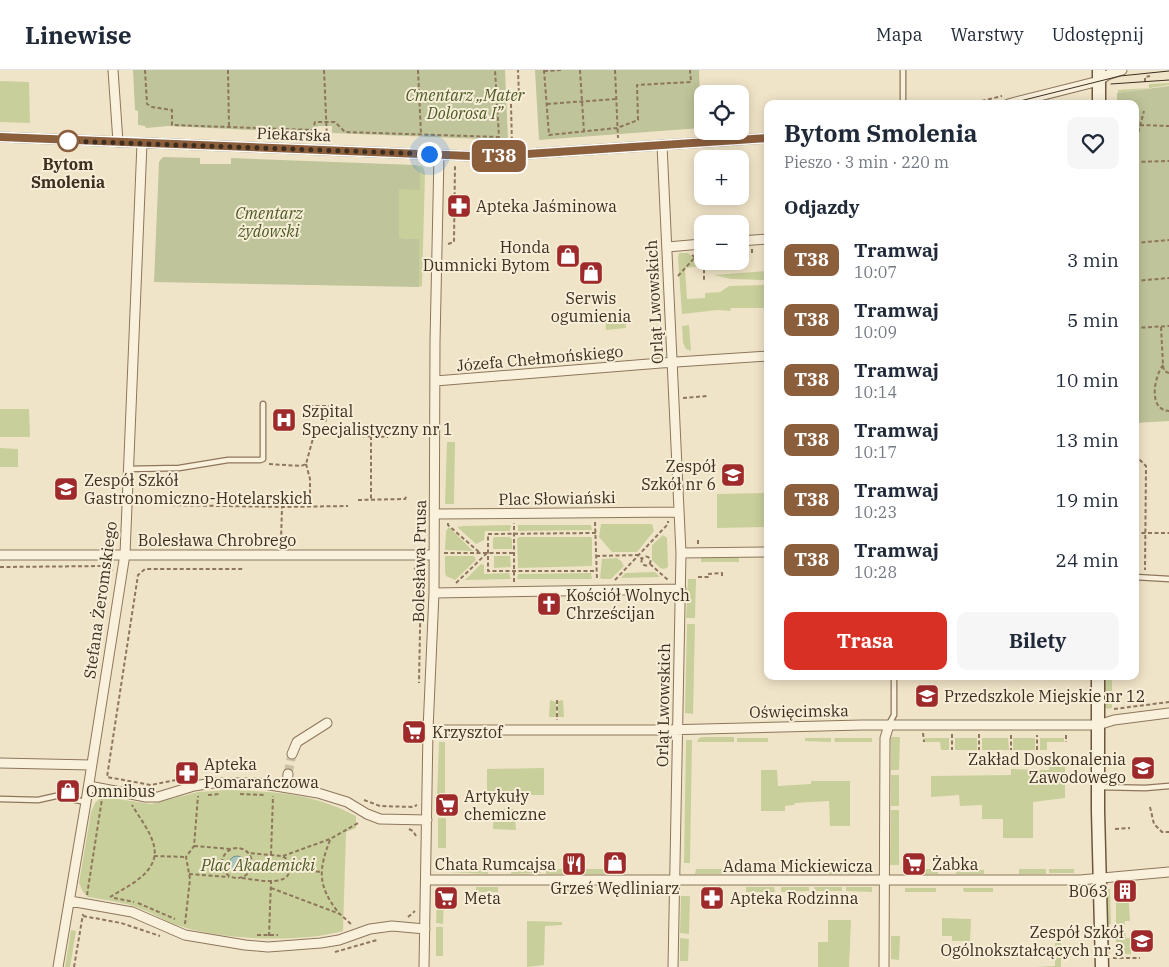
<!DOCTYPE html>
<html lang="pl">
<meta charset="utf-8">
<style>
body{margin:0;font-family:"IBM Plex Serif",serif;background:#f6f6f7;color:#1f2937;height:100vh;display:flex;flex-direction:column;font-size:19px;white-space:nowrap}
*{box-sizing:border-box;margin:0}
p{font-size:16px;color:#747a83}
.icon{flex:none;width:28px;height:28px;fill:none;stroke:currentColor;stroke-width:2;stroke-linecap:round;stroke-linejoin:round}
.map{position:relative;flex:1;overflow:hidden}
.drawer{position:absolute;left:764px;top:30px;width:375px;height:580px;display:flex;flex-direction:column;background:#fff;border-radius:10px;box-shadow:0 2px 12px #0003}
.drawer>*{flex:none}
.badge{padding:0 10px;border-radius:8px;font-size:18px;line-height:32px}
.controls{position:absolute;left:694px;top:15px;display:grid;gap:10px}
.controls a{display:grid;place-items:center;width:55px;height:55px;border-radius:10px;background:#fff;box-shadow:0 2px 12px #0003;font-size:25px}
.you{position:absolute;width:25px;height:25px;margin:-12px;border:4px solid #fff;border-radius:50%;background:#1a73e8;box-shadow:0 0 0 8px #1a73e833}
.map>.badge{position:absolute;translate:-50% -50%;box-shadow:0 0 0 2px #fff}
h2{padding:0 20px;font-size:19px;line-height:45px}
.round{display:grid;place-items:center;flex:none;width:52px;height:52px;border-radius:10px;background:#f6f6f7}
.overview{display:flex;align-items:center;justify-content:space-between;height:85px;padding:0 20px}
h1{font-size:24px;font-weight:700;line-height:38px}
.primary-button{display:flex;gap:10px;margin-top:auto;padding:10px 20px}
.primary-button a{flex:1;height:58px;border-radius:10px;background:#d93025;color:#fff;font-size:20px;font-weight:700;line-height:58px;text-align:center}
.primary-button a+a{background:#f6f6f7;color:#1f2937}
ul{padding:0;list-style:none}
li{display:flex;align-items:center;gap:15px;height:60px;padding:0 20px}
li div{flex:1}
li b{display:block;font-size:19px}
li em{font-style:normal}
li .badge{min-width:55px;font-weight:700;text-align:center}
header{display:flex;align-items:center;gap:30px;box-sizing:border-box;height:70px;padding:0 25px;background:#fff;border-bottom:1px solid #e0e1e3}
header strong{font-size:24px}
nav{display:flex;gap:28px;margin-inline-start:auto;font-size:18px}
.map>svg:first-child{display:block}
.green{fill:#c9cf9b}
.cemetery{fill:#bfc49a}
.water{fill:#a9c4bc;stroke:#6f938a}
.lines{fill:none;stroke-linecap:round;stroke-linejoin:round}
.street-tunnel{stroke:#ccc0a6;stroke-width:9;stroke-dasharray:9 4.5;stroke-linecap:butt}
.lane-casing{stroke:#8d765c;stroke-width:7}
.street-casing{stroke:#8d765c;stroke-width:11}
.secondary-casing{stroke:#6f573f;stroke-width:15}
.path{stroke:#8d765c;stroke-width:2;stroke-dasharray:4 2.5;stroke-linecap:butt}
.lane{stroke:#faf1dc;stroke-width:4.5}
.street{stroke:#faf1dc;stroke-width:9}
.secondary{stroke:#faf1dc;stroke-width:12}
.tram{stroke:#3d2e20;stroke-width:1}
.line-casing{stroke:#fff;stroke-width:11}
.line{stroke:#8b5e3c;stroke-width:8}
.walk{stroke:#3d2e20;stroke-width:5;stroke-dasharray:0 9}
.stop-dot{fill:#fff;stroke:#8b5e3c;stroke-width:2.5}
.labels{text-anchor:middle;stroke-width:4;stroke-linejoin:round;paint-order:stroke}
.park-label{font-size:16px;font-style:italic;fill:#4d5a26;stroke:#f7eed8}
.street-label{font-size:16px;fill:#3d2e20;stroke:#f7eed8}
.stop-label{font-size:16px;font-weight:bold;fill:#3d2e20;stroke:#f7eed8}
.poi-label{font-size:16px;fill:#3d2e20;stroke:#f7eed8;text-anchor:start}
</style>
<header>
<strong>Linewise</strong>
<nav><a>Mapa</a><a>Warstwy</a><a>Udostępnij</a></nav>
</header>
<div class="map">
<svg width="1169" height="897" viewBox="0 0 1169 897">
<rect width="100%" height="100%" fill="#f0e4c8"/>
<path class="green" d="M0,11l29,1 1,41 -30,-1z
M1169,13v2l-51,8v-3l31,-2v-4z
M415,95l8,2 2,6 -3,113 -3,1v-48l-20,-1v-49l21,-17z
M679,183h9l14,13 -17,2 2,31 18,-1v-5l15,-1 9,-6 38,-1v23h-36l-1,3 -12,-1 -36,4 -4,-56z
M767,201v9l-36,-1 -17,-4z
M625,243l1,15 -20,2 -1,-15z
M689,255l2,26 -5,-2 -3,-6 -1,-17z
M0,339h29l1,28h-30z
M447,372h8l-1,62h-9z
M0,378l18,1v18h-18z
M767,423v34l-50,1v-34z
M601,454h51l2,7 -17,21h-25l-13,-15z
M510,455l1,1 -1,5h-25l-1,9 -8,4 -19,-17 6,-1z
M518,455h73l1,5 -74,1z
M449,457l24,24 -28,-1 1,-19z
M663,465l4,3 1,29 -4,2 -4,-1 -8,-8v-15z
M494,467h16l2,2v10h-19v-10z
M519,467h72l1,2v27l-74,2 -1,-29z
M445,486h29l2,4 -21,20 -9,-4 -1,-4z
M494,486h16l1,11 -17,1z
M617,488l4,3 3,5 -13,13h-9l-2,-1 2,-19z
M701,488h38v4h-38z
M481,494l3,1v9l25,-1 2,6 -46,1z
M655,502l5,5 -39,1 4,-5z
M591,503l1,6h-75l1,-5z
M688,509h8l-1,39h-9z
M687,554h8l-2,90 -8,-1z
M1105,606h7v32l-5,1 -2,-2z
M550,630l6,2v15h-7z
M563,630l1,17h-6v-16z
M703,667h31v5h-37l2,-4z
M891,667h9l-1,33h-8z
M737,668h31v4h-31z
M805,668h26v4l-26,-1z
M834,668h38v4h-37z
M925,668h24v12h-8l-1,-8h-15z
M955,668h22v12h-22z
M982,668h26l1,12h-27z
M1013,668h22v12h-22z
M1040,668h24v4h-17v8h-7z
M686,670h6l-2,123h-6z
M439,672h6v55h-8z
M1050,692h15v36l-32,4v36h-30v-19h-21v-14l-22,1 -1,-11 -28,2v-21l80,-1v-6l38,1z
M544,698v27h-57v-26z
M761,700h16l1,16 33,-2v-3h39v45h-20l-1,-25 -34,2 -1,2 -9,1v5h-24z
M891,705h8v31h-8z
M229,720c44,1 87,4 127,26v12l-10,4 -3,99c-42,12 -119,9 -160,-4 -15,-4 -28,-13 -42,-18 -17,-7 -36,-9 -53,-12l-5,-5 -4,-9 12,-71 4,-9 5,-5 5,-1 46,7 47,-12z
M494,739h20l-1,9h2l1,12 -23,-1z
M891,740h8v55h-9z
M438,748h8v30h-8z
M449,798h39v6l-39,-2z
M512,799h29v4l-30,1z
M546,799h28v5h-28z
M579,799h29v5h-29z
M696,799h26v5h-27z
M829,799h43v5h-43z
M910,799h28v5h-28z
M956,799l28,1v4h-28z
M1019,799h27v5h-27z
M1049,799h25v4h-25z
M476,817h22v5h-22z
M559,817h22v5h-22z
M626,817h30v5h-30z
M746,817h28l1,5h-29z
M781,817h28v4l-28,1z
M814,817h28v4h-28z
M846,817h26v5l-26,-1z
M1128,817l2,34h-5l-1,6h-8v-39z
M905,818h31v4h-31z
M963,818h30v4h-29z
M1106,819h4l1,35 -5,1z
M437,826h4l3,3 -1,25 -7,-1z
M681,826h9l-1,38 -9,-1z
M942,848l29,1 -1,22h-18v-5h-10z
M828,850h23l-2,47h-31v-25h10z
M527,851l35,1v3l-17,1 -1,39 -17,2z
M436,857h7v29h-7z
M1055,858h6v39h-25l19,-1z
M71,860l5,1 -6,36h-5z
M1116,863h9l1,5h4l1,16h-15z
M891,866h9l-1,24 -8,-1z
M680,868l9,1 -1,22h-8z"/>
<path class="cemetery" d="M133,0h372l3,70 -176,-7v-7h-14l-1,7 -149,-7 -22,2 -1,-2 -7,-1v-14l-3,-1z
M535,0h164l2,58 -162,12z
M1169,16v335l-34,2v-319h-18v-11z
M163,87l37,1v6h31v-6l184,7 5,7v18l-21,-1v49l20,1v48l-265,-5 5,-120z"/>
<path class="water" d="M229 794a8 8 0 1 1 16 0a8 8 0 1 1-16 0Z"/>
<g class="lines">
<path class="street-tunnel" d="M288,704l4,-20"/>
<defs>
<path id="lane" d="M903,0v34
M128,399l51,-1 49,-8h32l3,-1v-55
M1135,507l34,2
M889,654l5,-9v-39
M1099,717l46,1 24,-2
M0,729l38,1 18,-4 30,6"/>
<path id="street" d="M113,0l5,72
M1008,34l91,-23 8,-6 15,-5
M0,67l471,19 41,-1 256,-17
M662,75l19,408 -8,414
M740,171l28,-2
M667,177l35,-3
M435,311l226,-18 107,-7
M435,444l244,-2
M681,483l87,-1
M0,485h434
M434,523l247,-4
M428,660h235l199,-5h236l16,-5 55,-7
M292,684l5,-12 30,-19
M0,693l91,2
M89,716l57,11h12l36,-11 19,-3h45l60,10 29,9 20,12 13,5 47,1
M287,717l1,-13
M427,810h653l89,-8
M70,831l62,11 53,23 60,10 23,2 53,-4 18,-3 31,-11 22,-3 33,3
M58,897l28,-165 39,-248 17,-411
M424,897l4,-237 6,-137 1,-251 4,-187
M884,897l1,-229 4,-13"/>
<path id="secondary" d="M1099,34v-34
M1098,606v135l4,156"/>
</defs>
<use href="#lane" class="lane-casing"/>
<use href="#street" class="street-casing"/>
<use href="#secondary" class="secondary-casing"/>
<path class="path" d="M145,0l2,34 5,3 20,3v15l141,5 2,-8h20l10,10 154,5 -4,-67
M228,0l1,57
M324,0l3,69 1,1
M418,0l3,64
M544,0l5,65 68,-7 21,-8 -1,-35 54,-3 -1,-12
M580,0l4,62
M615,0l3,68
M544,1l18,-1
M1145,12v-5l5,-1
M1115,32h3l1,2
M547,34l69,-5
M969,34l33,-8
M1140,55l29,1
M1135,57l5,-5
M1135,75l9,-34
M512,77l-1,-43 8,-7 -1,-27
M1135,92l34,-1
M1135,173l34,-3
M448,174l6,-2 1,-78
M752,179v5
M692,185l12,11v16
M678,206l20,-22
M1135,211l34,-3
M1161,257l2,38 1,6 5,2
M1135,258l34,-2
M1163,295c-9,12 -15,45 6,46
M683,328l24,-2
M309,336h20
M325,365l1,-29
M361,366l27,1
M371,366v64
M1135,385l11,11 -1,104
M269,394l32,2 5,-2 9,-33
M306,394l4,15v27
M358,430l47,-1 2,-4
M164,435l118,2 66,-1
M595,452l2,58
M448,453v2l32,28
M596,463l-108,1v37h108
M1135,463h34
M281,471l1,-34
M698,474v-6
M444,483h70
M596,486l42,-1 4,4
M641.5 491a4.5 4.5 0 1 1 9 0a4.5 4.5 0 1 1-9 0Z
M650,494l18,16
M0,497l105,-1 4,1 3,4
M414,498l5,3 2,5 -2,107
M698,507h10v-3l14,-1v3
M615,510l53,-56v-3
M514,512v-59
M456,513l31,-30
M557,630v20
M1114,639l55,-7
M923,663l1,9
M952,664v16
M979,664v16
M1011,665v15
M1066,665v7
M1037,680v-15
M176,710l-25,5 -44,-8 31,-202 7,-6h99
M240,724l25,1
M208,725l12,-1
M364,730l16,6 33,1 4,-2
M1150,737l4,17 8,8h7
M409,759l4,2 3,5
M1115,759l15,-1
M330,770c-12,31 -12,46 8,72
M194,776l37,3
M222 793a15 15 0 1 1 30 0a15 15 0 1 1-30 0Z
M271,785l2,-59
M154,786l32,1
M283,786l47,-17 30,-17
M290,800l32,2
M189,804l40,3
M242,808c16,2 58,12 45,-19l-5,-3 -34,-3
M271,818l69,26 12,11
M87,825l15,-96
M110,827c18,-11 50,-25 44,-51 -3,-14 -15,-29 -22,-41
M114,828l20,4
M138,833l37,16
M83,846l38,7 39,13
M408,847l7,-6
M185,854l5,-45 -4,-22 8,-11 4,-50
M257,865h21
M269,866l2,-55
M335,882l42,-12
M1113,888h27
M74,897l9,-53"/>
<use href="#lane" class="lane"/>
<use href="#street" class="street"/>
<use href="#secondary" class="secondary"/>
<path class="tram" d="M1111,14l58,-4
M1008,34l112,-28 49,-5
M0,67l471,19 41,-1 256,-17"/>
</g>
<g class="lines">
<defs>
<path id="line" d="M0,67l471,19 41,-1 256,-17"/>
</defs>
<use href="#line" class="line-casing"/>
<use href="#line" class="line"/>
<path class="walk" d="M68,71l361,13"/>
</g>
<defs>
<symbol id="pharmacy-square" viewBox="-11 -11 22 22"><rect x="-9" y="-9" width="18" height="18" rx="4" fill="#9e2a2b" stroke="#f7eed8"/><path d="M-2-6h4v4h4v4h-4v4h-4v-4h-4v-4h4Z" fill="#fff"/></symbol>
<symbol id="shop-square" viewBox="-11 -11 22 22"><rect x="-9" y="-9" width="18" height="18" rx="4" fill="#9e2a2b" stroke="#f7eed8"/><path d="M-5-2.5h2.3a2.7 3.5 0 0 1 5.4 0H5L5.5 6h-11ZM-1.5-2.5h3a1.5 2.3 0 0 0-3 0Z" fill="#fff"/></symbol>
<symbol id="hospital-square" viewBox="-11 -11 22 22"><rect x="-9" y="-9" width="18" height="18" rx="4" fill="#9e2a2b" stroke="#f7eed8"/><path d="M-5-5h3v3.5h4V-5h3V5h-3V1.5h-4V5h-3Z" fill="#fff"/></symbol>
<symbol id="school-square" viewBox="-11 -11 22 22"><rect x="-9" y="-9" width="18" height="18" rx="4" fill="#9e2a2b" stroke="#f7eed8"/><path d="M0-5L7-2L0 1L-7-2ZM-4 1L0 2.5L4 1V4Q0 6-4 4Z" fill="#fff"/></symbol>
<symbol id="church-square" viewBox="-11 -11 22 22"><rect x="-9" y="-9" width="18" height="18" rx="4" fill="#9e2a2b" stroke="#f7eed8"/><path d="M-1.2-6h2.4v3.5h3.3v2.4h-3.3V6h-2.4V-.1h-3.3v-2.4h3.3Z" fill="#fff"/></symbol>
<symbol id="supermarket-square" viewBox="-11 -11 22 22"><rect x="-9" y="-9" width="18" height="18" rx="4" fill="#9e2a2b" stroke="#f7eed8"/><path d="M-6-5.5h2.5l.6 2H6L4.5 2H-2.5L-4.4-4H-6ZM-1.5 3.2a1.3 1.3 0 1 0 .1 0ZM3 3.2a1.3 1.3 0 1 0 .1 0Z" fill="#fff"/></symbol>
<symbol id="restaurant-square" viewBox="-11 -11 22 22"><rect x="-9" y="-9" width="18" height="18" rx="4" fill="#9e2a2b" stroke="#f7eed8"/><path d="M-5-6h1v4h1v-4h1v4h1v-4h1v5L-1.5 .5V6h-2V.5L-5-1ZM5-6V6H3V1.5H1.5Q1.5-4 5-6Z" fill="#fff"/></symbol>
<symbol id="building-square" viewBox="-11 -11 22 22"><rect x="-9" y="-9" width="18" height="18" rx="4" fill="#9e2a2b" stroke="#f7eed8"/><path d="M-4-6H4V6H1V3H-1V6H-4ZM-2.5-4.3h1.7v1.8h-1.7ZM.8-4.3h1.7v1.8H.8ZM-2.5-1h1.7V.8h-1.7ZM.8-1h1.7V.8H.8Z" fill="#fff"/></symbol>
</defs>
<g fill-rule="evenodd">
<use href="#pharmacy-square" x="445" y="122" width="28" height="28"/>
<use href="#shop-square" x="554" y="172" width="28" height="28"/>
<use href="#shop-square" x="577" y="189" width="28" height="28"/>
<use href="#hospital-square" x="270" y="336" width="28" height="28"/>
<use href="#school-square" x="719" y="391" width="28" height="28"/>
<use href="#school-square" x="52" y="405" width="28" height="28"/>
<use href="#church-square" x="535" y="520" width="28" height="28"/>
<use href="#school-square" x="913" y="612" width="28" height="28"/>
<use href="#supermarket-square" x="400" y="648" width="28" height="28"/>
<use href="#school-square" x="1129" y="684" width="28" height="28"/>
<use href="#pharmacy-square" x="173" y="689" width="28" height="28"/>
<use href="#shop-square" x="54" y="707" width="28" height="28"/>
<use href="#supermarket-square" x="433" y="721" width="28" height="28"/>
<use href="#shop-square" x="601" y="779" width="28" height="28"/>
<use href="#restaurant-square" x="560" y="780" width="28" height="28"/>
<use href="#supermarket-square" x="900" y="780" width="28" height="28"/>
<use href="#building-square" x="1111" y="807" width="28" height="28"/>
<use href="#supermarket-square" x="432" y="814" width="28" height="28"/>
<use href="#pharmacy-square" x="698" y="814" width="28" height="28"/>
<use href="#school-square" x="1128" y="857" width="28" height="28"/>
</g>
<circle class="stop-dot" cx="68" cy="71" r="10"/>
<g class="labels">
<g class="park-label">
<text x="465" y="31">Cmentarz „Mater<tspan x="465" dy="18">Dolorosa I”</tspan></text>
<text x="269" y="149">Cmentarz<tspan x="269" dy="18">żydowski</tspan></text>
<text x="258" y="801">Plac Akademicki</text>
</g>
<g class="street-label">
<text transform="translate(294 64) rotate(2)" y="6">Piekarska</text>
<text transform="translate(654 232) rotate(-93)" y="6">Orląt Lwowskich</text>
<text transform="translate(540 288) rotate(-5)" y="6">Józefa Chełmońskiego</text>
<text transform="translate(557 428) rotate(-1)" y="6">Plac Słowiański</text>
<text x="217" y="476">Bolesława Chrobrego</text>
<text transform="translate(419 491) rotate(-89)" y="6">Bolesława Prusa</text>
<text transform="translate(100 530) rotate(-82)" y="6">Stefana Żeromskiego</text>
<text transform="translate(663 635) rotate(-89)" y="6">Orląt Lwowskich</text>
<text transform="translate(799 641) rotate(-1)" y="6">Oświęcimska</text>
<text x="798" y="802">Adama Mickiewicza</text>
</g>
<g class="stop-label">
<text x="68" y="100">Bytom<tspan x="68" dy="18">Smolenia</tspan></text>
</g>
<g class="poi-label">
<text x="476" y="142">Apteka Jaśminowa</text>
<text x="550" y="183" text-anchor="end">Honda<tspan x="550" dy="18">Dumnicki Bytom</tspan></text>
<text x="591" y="234" text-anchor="middle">Serwis<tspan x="591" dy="18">ogumienia</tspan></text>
<text x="302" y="347">Szpital<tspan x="302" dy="18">Specjalistyczny nr 1</tspan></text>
<text x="716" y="402" text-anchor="end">Zespół<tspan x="716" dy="18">Szkół nr 6</tspan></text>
<text x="84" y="416">Zespół Szkół<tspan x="84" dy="18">Gastronomiczno-Hotelarskich</tspan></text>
<text x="566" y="531">Kościół Wolnych<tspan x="566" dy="18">Chrześcijan</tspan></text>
<text x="944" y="632">Przedszkole Miejskie nr 12</text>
<text x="432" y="668">Krzysztof</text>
<text x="1126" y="695" text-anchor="end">Zakład Doskonalenia<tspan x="1126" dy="18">Zawodowego</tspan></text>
<text x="204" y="700">Apteka<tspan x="204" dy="18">Pomarańczowa</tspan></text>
<text x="86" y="727">Omnibus</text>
<text x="464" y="732">Artykuły<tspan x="464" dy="18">chemiczne</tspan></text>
<text x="556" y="800" text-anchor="end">Chata Rumcajsa</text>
<text x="932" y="800">Żabka</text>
<text x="615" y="824" text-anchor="middle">Grześ Wędliniarz</text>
<text x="1108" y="827" text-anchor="end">B063</text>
<text x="464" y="834">Meta</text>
<text x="730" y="834">Apteka Rodzinna</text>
<text x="1124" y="868" text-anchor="end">Zespół Szkół<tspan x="1124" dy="18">Ogólnokształcących nr 3</tspan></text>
</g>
</g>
</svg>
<div class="controls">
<a><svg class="icon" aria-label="locate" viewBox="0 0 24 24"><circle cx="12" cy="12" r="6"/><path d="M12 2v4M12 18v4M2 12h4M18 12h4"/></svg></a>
<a>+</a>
<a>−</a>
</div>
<div class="you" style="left:429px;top:84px"></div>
<b class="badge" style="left:499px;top:86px;background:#8b5e3c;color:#fff">T38</b>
<section class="drawer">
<div class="overview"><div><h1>Bytom Smolenia</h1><p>Pieszo · 3 min · 220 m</p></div><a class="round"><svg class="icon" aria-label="heart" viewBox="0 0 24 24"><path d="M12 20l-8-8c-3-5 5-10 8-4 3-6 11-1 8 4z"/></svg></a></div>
<h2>Odjazdy</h2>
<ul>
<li><span class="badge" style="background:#8b5e3c;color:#fff">T38</span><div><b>Tramwaj</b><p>10:07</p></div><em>3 min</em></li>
<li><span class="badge" style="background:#8b5e3c;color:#fff">T38</span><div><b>Tramwaj</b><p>10:09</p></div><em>5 min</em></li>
<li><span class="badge" style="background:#8b5e3c;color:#fff">T38</span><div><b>Tramwaj</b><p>10:14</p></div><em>10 min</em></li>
<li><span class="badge" style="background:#8b5e3c;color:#fff">T38</span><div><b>Tramwaj</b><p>10:17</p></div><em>13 min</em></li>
<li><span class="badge" style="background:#8b5e3c;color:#fff">T38</span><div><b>Tramwaj</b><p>10:23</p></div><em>19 min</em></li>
<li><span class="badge" style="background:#8b5e3c;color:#fff">T38</span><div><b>Tramwaj</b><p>10:28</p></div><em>24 min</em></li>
</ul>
<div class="primary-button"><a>Trasa</a><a>Bilety</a></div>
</section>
</div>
